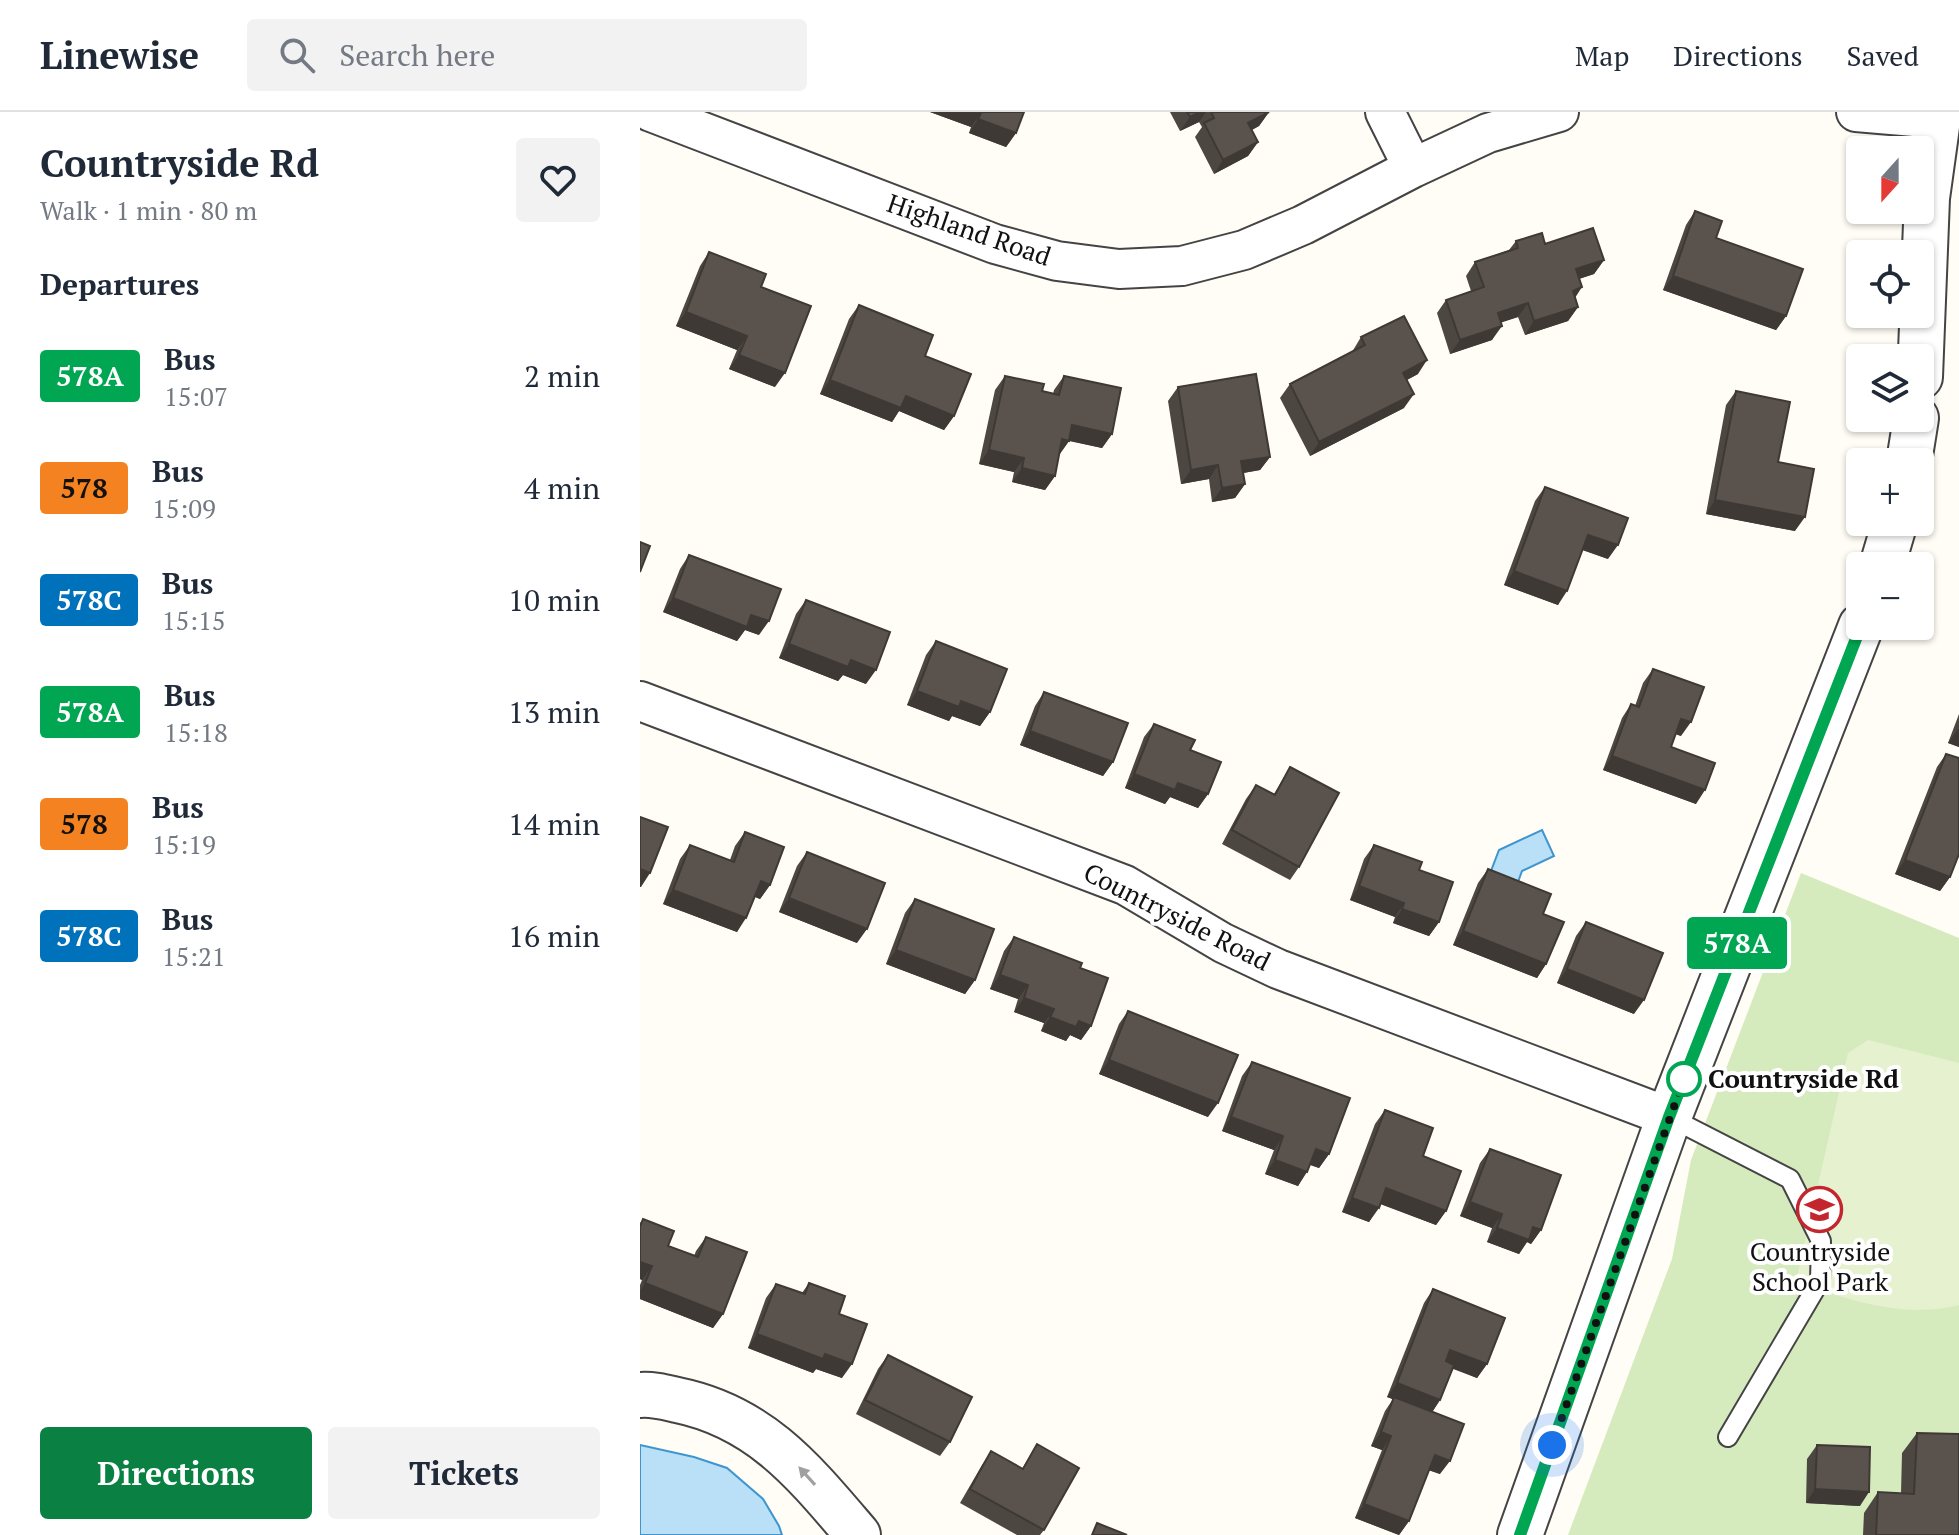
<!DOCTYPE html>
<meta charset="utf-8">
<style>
body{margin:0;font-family:"PT Serif",serif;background:#f2f2f3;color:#1f2937;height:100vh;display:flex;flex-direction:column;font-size:30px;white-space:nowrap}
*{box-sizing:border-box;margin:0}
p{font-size:26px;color:#747a83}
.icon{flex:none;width:44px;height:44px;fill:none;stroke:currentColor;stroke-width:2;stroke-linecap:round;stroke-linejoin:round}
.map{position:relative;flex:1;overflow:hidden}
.sheet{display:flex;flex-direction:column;background:#fff;width:640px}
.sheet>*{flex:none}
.badge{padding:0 16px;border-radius:6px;font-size:28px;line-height:52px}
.needle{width:52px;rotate:201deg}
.fabs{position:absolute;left:1206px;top:24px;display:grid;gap:16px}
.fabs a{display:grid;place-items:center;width:88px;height:88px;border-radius:8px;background:#fff;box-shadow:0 2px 6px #0004;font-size:40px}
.you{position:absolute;width:40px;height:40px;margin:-20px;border:6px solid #fff;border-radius:50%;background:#1a73e8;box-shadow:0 0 0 12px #1a73e833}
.map>.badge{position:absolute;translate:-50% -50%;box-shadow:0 0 0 4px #fff}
h2{padding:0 40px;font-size:30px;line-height:72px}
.round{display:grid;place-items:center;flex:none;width:84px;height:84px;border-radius:8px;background:#f2f2f3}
.summary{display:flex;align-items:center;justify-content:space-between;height:136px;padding:0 40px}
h1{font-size:38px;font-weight:700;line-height:60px}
.primary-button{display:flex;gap:16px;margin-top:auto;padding:16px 40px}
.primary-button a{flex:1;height:92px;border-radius:8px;background:#0b8043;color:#fff;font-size:32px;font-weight:700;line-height:92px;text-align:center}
.primary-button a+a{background:#f2f2f3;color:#1f2937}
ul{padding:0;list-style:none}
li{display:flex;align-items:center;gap:24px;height:112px;padding:0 40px}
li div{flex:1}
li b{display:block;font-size:30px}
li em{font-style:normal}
li .badge{min-width:88px;font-weight:700;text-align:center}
header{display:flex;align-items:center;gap:48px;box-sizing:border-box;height:112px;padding:0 40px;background:#fff;border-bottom:2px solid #e0e1e3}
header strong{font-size:38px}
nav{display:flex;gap:44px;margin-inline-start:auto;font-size:28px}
.search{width:560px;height:72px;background:#f2f2f3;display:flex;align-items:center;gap:20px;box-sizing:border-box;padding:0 28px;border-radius:8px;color:#747a83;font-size:30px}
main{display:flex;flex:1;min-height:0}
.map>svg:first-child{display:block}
.green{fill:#d5ebbd}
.pitch{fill:#e6f2cf}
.water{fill:#b9e0f7;stroke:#3f96cf;stroke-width:2}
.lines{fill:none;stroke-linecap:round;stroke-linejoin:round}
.service-casing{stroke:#444;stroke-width:22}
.minor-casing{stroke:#444;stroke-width:42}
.tertiary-casing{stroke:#444;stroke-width:48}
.service{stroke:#fff;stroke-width:18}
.minor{stroke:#fff;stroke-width:38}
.tertiary{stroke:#fff;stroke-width:44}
.wall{fill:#4d4742}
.shaded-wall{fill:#3f3936}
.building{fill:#5a524d;stroke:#3f3936;stroke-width:2}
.oneway{fill:#a0a0a0}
.line-casing{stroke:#fff;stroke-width:18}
.line{stroke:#00a651;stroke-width:12}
.walk{stroke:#111;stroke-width:8;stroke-dasharray:0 14.4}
.stop-dot{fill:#fff;stroke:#00a651;stroke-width:4}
.labels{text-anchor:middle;stroke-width:8;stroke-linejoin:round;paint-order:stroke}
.street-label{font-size:26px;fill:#111;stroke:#fff}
.stop-label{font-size:26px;font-weight:bold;fill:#111;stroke:#fff;text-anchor:start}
.poi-label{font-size:26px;fill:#111;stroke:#fff}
</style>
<header>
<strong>Linewise</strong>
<div class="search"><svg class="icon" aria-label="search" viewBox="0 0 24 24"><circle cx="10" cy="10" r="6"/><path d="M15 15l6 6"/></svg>Search here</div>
<nav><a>Map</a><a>Directions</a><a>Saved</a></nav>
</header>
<main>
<section class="sheet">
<div class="summary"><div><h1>Countryside Rd</h1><p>Walk · 1 min · 80 m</p></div><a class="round"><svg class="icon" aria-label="heart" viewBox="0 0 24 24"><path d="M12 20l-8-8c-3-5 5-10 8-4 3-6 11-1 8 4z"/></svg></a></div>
<h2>Departures</h2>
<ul>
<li><span class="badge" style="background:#00a651;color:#fff">578A</span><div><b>Bus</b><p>15:07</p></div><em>2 min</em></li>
<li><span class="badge" style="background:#f58220;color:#111">578</span><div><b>Bus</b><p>15:09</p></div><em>4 min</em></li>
<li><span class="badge" style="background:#0072bc;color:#fff">578C</span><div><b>Bus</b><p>15:15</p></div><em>10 min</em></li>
<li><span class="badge" style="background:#00a651;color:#fff">578A</span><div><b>Bus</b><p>15:18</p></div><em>13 min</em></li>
<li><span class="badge" style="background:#f58220;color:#111">578</span><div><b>Bus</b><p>15:19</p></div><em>14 min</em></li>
<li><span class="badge" style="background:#0072bc;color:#fff">578C</span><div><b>Bus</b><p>15:21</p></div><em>16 min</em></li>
</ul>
<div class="primary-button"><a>Directions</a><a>Tickets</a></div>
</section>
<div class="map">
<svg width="1319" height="1423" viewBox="0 0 1319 1423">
<rect width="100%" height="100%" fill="#fffdf5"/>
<path class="green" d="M1161,761l158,65v597h-391l104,-276 19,-99z"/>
<path class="pitch" d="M1228,928l91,23v242c-55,14 -112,-5 -163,-24l52,-228z"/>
<path class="water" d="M902,718l12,26 -32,15 -4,11 -27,-11 8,-21z
M0,1333l54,12 33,11 36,31 16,27 3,9h-142z"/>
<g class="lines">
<defs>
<path id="service" d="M1029,1005l121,62 31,62 -1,40 -92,156"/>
<path id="minor" d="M11,0l344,132 62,17 62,8 63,-3 62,-16 59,-25 110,-57 75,-35 71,-21
M745,0l28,56
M1216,0l82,7
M0,589l485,184 98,58 55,26 391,148"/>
<path id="tertiary" d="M1280,265l7,-179 11,-79 3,-7
M1269,350l7,-44
M1242,454l13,-44
M0,1283c13,-1 24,2 37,5 84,17 128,73 181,135
M880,1423l149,-418 192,-491"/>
</defs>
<use href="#service" class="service-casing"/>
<use href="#minor" class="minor-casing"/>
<use href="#tertiary" class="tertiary-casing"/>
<use href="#service" class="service"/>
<use href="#minor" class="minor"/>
<use href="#tertiary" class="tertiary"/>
</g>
<path class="wall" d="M290,0h94l-8,21 -10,14 -37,-14 2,-6z
M530,0h99l-10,14 -7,4 6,12 -10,14 -34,18 -19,-37 7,-10 -3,-5 -19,9z
M1055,99l21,27 70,78 -10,14 -113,-40 23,-65z
M876,129l29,3 59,16 -10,14 -15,5 -4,19 3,9 -10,14 -43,14 -7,-18 -17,5 -9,18 -42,14 -13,-41 9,-13 25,-9 -5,-15 9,-14 34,-12z
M69,140l52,35 14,100 -46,-18 8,-19 -61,-24 24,-60z
M219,193l66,51 29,60 -10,14 -45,-19 -7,11 -72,-28 29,-75z
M721,225l57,37 -11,6 -3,28 -94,48 -30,-58 10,-14 62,-32z
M365,264l37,15 11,3 1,-4 10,-14 48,58 -10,14 -33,-7 -10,14 -4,21 -10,14 -33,-8 2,-10 -35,-8 16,-74z
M538,275l92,70 -10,13 -17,3 2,11 -10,14 -23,4 -3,-23 -28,5 -13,-83z
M1096,279l42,71 17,69 -89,-17 20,-109z
M905,375l63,72 -26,-9 -24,55 -54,-20 31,-84z
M49,443l70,80 -14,-5 -8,11 -74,-29 17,-43z
M166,488l60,84 -23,-9 -5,6 -59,-23 17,-44z
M296,529l54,71 -10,14 -28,-10 -3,5 -42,-16 19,-50z
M1013,557l28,67 -6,-2 -4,13 25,57 -93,-34 19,-52 9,-14 4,2 8,-23z
M404,580l69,70 -10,14 -83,-31 15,-39z
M1319,602v33l-11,-4z
M514,612l36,26 18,44 -10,14 -28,-11 -5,7 -40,-16 19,-51z
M1306,642l4,123 -10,14 -45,-17 42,-107z
M650,655l9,100 -9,13 -68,-36 24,-45 10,-14 18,9z
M105,720l25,53 -10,14 -5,-2 -18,35 -74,-28 17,-45 10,-14 40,15 5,-14z
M734,733l45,25 20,52 -10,14 -36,-13 2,-6 -45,-17 14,-41z
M167,740l50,91 -78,-31 18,-46z
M848,757l55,45 3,50 -9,14 -84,-33 25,-62z
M275,787l60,81 -10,14 -79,-30 19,-51z
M946,810l48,92 -77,-31 19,-47z
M374,825l66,31 11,58 -10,14 -11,-5 -4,6 -25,-10 3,-8 -30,-11 4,-13 -28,-10 14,-38z
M488,899l80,106 -109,-43 20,-50z
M612,950l77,92 -10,14 -9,-3 -12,21 -33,-12 9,-24 -52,-19 20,-55z
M745,998l38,46 23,55 -10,14 -56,-21 -11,18 -27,-10 33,-88z
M850,1037l51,81 -10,14 -4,-2 -8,12 -32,-12 5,-14 -32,-12 20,-53z
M3,1107l25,27 26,10 2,-5 10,-14 17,77 -10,14 -73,-29v-14l2,-5 -2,-1v-56z
M169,1171l30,31 3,64 -26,-9 -3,4 -65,-25 18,-50 10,-14 26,9z
M793,1177l54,75 -10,14 -24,-10 -13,32 -8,12 8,62 -11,-4 -20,51 -10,14 -44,-17 27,-68 -11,-4 14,-35 8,-12 -6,-2 37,-94z
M248,1243l62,87 -10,14 -84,-42 22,-45z
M1277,1321l42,102h-96l1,-22 14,-21 23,1 1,-40z
M397,1332l7,86 -4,5h-23l-57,-32 22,-38 9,-14 31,18z
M1177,1333l43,61 -54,-3 1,-44z"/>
<path class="shaded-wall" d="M290,0h48l3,1 -10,14z
M560,0h6l-7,10 -19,9 10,-14z
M629,0l-10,14 -21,11 10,-14z
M338,7l38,14 -10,14 -37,-14z
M618,30l-10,14 -34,18 9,-14z
M964,148l-10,14 -28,9 10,-14z
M1033,164l113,40 -10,14 -113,-40z
M942,175l-9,14v-10z
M888,191l-10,14 -30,10 10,-14z
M938,195l-10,14 -43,14 9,-14z
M46,200l61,24 -10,14 -61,-24z
M862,214l-10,14 -42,14 10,-14z
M99,243l46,18 -10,14 -46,-18z
M787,248l-9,14 -25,13 10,-14z
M190,268l76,16 48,20 -10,14 -45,-19 -7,11 -72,-28z
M774,282l-10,14 -94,48 9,-14z
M432,313l40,9 -10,14 -40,-9z
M422,327l7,2 -10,14z
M349,338l35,8 -10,14 -35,-8z
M630,345l-10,13 -28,5 9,-14z
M578,353l-9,14 -28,5 10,-14z
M382,356l33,8 -10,14 -33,-8z
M605,372l-10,14 -23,4 10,-14z
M1075,388l90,17 -10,14 -89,-17z
M948,423l30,10 -10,14 -30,-11z
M874,459l53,20 -9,14 -54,-20z
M33,486l78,17 18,6 -10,14 -14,-5 -8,11 -74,-29z
M149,532l62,16 25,10 -10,14 -23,-9 -5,6 -59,-23z
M277,579l44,10 29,11 -10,14 -28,-10 -3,5 -42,-16z
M1041,607l10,3 -10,14 -10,-4z
M1318,617h1v18l-11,-4z
M390,619l83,31 -10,14 -83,-31z
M972,644l93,34 -9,14 -93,-34z
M494,662l44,9 30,11 -10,14 -28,-11 -5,7 -40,-16z
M1265,748l45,17 -10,14 -45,-17z
M0,757l10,4 -9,14h-1z
M121,769l9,4 -10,14 -9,-4z
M719,774l45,17 -9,14 -45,-17z
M33,778l73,28 -9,14 -74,-28z
M149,786l78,31 -10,14 -78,-31z
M762,797l37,13 -10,14 -36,-13z
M823,819l83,33 -9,14 -84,-33z
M256,838l79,30 -10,14 -79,-30z
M927,857l77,31 -10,14 -77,-31z
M360,863l28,10 -10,14 -28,-10z
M384,886l30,11 -10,14 -30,-11z
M410,905l29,4 12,5 -10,14 -11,-5 -4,6 -25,-10z
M469,948l109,43 -10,14 -109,-43z
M591,1005l52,19 -9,14 -52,-19z
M676,1037l13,5 -10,14 -13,-5z
M635,1048l32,12 -9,14 -33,-12z
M746,1076l60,23 -10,14 -60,-23z
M712,1086l27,10 -10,14 -27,-10z
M830,1090l32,12 -10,14 -32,-12z
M893,1115l8,3 -10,14 -4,-2 -8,12 -32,-12 10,-14z
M0,1150l12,4 -10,14 -2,-1z
M5,1171l78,31 -10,14 -73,-29v-8z
M117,1222l68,20 27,10 -10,14 -26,-9 -3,4 -65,-25z
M810,1238l37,14 -10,14 -37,-14z
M757,1271l43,17 -9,14 -44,-17z
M741,1320l10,4 -9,14 -11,-4z
M795,1343l15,6 -10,13 -15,-5z
M1175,1377l54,3 -9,14 -54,-3z
M724,1392l45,17 -10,14 -44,-17z"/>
<path class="building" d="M338,0h46l-8,21 -38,-14 3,-6z
M547,0h13l-10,5z
M571,0h58l-21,11 10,19 -35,18 -19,-37 10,-5z
M1055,99l27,10 -6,17 87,31 -17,47 -113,-40z
M953,116l11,32 -28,9 6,18 -9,4 5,16 -44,14 -6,-18 -30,10 4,13 -42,14 -14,-40 38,-13 -9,-25 43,-14 -2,-7 26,-8 3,11z
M69,140l57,22 -5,13 50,19 -26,67 -46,-18 8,-19 -61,-24z
M219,193l74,30 -8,21 46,18 -17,42 -48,-20 -5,12 -71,-28z
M764,204l23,44 -24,13 11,21 -95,48 -29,-58 75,-39 -4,-8z
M616,262l14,83 -29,4 4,23 -23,4 -4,-23 -27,5 -13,-83z
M365,264l39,8 -2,7 17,4 5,-19 57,12 -9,46 -40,-9 -3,16 -7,-2 -7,37 -33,-8 2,-10 -35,-8z
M1096,279l54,11 -12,60 36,7 -9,48 -90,-17z
M905,375l83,31 -10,27 -30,-10 -21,56 -53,-20z
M0,430l10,4 -10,26z
M49,443l92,34 -12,32 -18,-6 -4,12 -74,-29z
M166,488l84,32 -14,38 -25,-10 -3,7 -59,-23z
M296,529l71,28 -17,43 -29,-11 -2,6 -42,-16z
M1013,557l51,18 -13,35 -10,-3 -10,28 44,16 -10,27 -93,-34 19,-52 8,3z
M404,580l84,31 -15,39 -83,-31z
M514,612l41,16 -5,10 31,12 -13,32 -30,-11 -3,7 -41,-16z
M1306,642l13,4v96l-9,23 -45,-17z
M650,655l49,26 -40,74 -67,-37 24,-45 19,10z
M0,705l28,10 -18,46 -10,-4z
M105,720l39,15 -14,38 -9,-4 -15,37 -73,-28 17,-45 44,17z
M734,733l48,17 -3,8 34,12 -14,40 -37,-13 2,-6 -45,-17z
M167,740l78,31 -18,46 -78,-31z
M848,757l63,25 -8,20 21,8 -18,42 -83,-33z
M275,787l79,30 -19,51 -79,-30z
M946,810l77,31 -19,47 -77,-31z
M374,825l68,26 -2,5 28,10 -17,48 -12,-5 -3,6 -26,-10 4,-8 -30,-11 4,-13 -28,-10z
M488,899l110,44 -20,48 -109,-43z
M612,950l98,36 -21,56 -13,-5 -9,23 -32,-12 8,-24 -52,-19z
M745,998l48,18 -10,28 38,15 -15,40 -60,-23 -7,20 -27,-10z
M850,1037l71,26 -20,55 -8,-3 -4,13 -32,-12 5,-14 -32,-12z
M3,1107l31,12 -6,15 30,11 8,-20 41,15 -24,62 -78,-31 7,-17 -12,-4v-35z
M169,1171l36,13 -6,18 28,10 -15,40 -27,-10 -2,5 -66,-25 19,-50 29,10z
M793,1177l72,29 -18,46 -37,-14 -4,11 8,4 -14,35 -43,-17z
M248,1243l84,42 -22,45 -85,-42z
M754,1285l70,27 -14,37 -15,-6 -26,66 -45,-17 27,-68 -10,-4z
M1277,1321l42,1v101h-83l2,-43 36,2z
M397,1332l42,24 -35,62 -74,-41 21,-38 32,18z
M1177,1333l53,2 -1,45 -54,-3z
M457,1411l30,12h-35z"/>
<defs><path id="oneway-solid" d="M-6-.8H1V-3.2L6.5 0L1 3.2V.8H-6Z" transform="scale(2)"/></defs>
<use class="oneway" href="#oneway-solid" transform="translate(167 1364) rotate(-132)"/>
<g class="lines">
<defs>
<path id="line" d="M880,1423l149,-418 192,-491"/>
</defs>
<use href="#line" class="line-casing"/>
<use href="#line" class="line"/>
<path class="walk" d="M912,1333l132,-366"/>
</g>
<defs>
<symbol id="school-ring" viewBox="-11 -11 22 22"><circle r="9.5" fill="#fff" stroke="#c4262e" stroke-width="1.5"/><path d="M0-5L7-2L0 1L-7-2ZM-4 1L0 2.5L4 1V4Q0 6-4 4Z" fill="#c4262e"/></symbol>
</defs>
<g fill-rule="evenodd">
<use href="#school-ring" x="1154" y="1072" width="51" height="51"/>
</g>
<circle class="stop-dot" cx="1044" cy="967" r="16"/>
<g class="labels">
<g class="street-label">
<text transform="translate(329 118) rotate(19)" y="9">Highland Road</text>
<text transform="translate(537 805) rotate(27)" y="9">Countryside Road</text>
</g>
<g class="stop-label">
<text x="1068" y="976">Countryside Rd</text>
</g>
<g class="poi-label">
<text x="1180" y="1149">Countryside<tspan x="1180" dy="30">School Park</tspan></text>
</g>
</g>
</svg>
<div class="fabs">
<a><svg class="needle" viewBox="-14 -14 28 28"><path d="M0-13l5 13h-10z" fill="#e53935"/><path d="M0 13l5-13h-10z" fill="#747a83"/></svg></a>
<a><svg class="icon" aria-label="locate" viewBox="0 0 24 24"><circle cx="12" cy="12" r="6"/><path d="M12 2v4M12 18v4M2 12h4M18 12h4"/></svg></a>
<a><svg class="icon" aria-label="layers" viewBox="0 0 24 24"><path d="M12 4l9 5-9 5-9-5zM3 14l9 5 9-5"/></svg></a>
<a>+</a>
<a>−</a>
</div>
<div class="you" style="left:912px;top:1333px"></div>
<b class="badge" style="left:1097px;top:831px;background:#00a651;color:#fff">578A</b>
</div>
</main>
